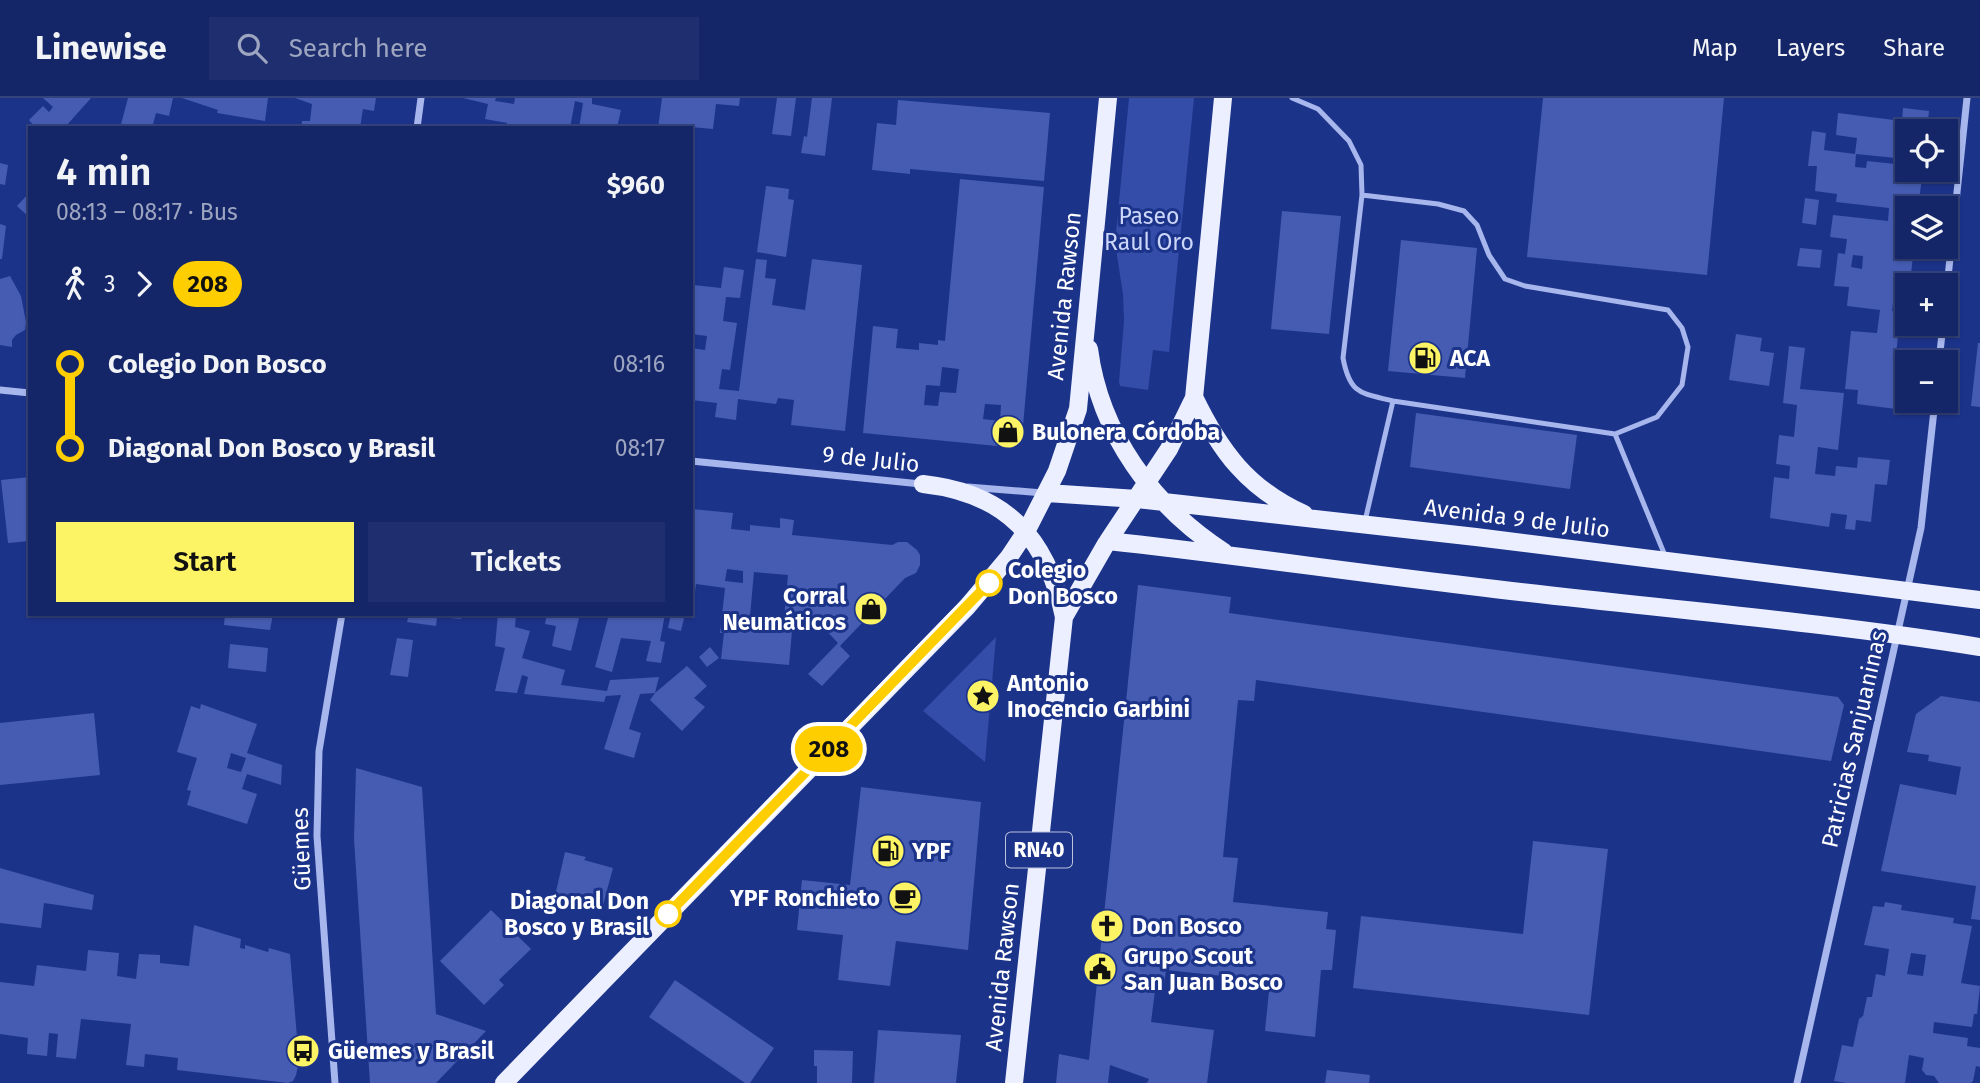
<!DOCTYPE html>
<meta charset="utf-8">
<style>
body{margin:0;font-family:"Fira Sans",sans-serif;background:#1e2e6e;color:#f1f3f6;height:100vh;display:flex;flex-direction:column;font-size:26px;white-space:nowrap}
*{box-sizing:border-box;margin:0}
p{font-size:23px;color:#9da5c0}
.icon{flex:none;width:38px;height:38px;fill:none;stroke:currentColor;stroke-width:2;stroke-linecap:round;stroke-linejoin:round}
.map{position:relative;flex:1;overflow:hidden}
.sheet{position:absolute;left:28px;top:28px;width:665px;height:490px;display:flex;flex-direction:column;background:#152668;border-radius:0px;box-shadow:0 2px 5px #0004,0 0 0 2px #34437c}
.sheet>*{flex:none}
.badge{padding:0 14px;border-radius:23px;font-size:24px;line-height:46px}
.fabs{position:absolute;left:1895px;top:21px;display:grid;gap:14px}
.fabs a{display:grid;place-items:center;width:63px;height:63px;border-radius:0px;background:#152668;box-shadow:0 2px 5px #0004,0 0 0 2px #34437c;font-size:35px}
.map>.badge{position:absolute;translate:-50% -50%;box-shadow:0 0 0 4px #fff}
.legs{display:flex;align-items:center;gap:10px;height:77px;padding:0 28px;font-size:23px}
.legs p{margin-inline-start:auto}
.headline{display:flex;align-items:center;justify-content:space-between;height:119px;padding:0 28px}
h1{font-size:38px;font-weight:600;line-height:52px}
.button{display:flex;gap:14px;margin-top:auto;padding:14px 28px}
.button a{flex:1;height:80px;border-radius:0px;background:#fcf365;color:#111;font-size:28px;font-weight:600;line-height:80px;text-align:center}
.button a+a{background:#1e2e6e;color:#f1f3f6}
ul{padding:0 28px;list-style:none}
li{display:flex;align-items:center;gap:24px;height:84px;font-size:26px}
li i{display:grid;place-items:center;width:10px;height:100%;margin:0 9px;background:currentColor}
li i::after{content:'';width:18px;height:18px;margin:-9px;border:5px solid;border-radius:50%;background:#152668}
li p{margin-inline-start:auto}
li:first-child i{background:linear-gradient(#0000 50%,currentColor 0)}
li:last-child i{background:linear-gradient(currentColor 50%,#0000 0)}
header{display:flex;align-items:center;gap:42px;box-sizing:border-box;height:98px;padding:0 35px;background:#152668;border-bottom:2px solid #34437c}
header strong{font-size:33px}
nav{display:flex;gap:38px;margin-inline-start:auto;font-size:24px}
.search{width:490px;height:63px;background:#1e2e6e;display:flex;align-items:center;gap:18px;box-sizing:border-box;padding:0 24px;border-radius:0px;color:#9da5c0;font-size:26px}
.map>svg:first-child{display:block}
.green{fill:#334da9}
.building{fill:#455cb2;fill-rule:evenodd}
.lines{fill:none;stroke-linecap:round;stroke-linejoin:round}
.service{stroke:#a7b6ec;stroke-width:5}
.minor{stroke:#a7b6ec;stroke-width:7}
.primary{stroke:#ecefff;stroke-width:18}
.line-1-casing{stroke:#fff;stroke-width:16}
.line-1{stroke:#ffce00;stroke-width:10}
.stop-1-dot{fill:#fff;stroke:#ffce00;stroke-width:3.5}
.labels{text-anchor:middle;stroke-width:6;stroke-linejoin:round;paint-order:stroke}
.shield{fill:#1c338a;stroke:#bbc2dc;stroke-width:2}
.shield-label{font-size:21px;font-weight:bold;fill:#fff}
.park-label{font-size:23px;fill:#ccd6f9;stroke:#1c338a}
.street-label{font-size:23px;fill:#fff;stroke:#1c338a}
.poi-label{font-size:23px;font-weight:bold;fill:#fff;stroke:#1c338a;text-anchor:start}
.stop-label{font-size:23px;font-weight:bold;fill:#fff;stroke:#1c338a;text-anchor:start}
</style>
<header>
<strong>Linewise</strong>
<div class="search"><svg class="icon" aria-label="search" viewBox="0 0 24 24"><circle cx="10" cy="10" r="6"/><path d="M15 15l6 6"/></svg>Search here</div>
<nav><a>Map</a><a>Layers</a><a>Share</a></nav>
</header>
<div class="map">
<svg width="1980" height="985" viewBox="0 0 1980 985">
<rect width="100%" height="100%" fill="#1c338a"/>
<path class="green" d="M1129,0h65l-25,254 -16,-2 -5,40 -28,-4 -1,-4 5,-61 -1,-27 -8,-51z
M996,539l-11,125 -62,-51z"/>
<path class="building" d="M43,0h48l-25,28 2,2h-35l1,-2 -5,-6 14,-14 6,6 4,-5z
M128,0h45l-4,18 -13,-3 -4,15h-32z
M182,0h86l-3,23 -48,-8 1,-3z
M295,0h81l-2,13 -11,-2 -3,19h-59l1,-7h8l2,-17z
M463,0h33l-1,3 19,3 1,-6h77v6l29,6 -4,18h-38l4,-25 -8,-2 -5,27h-63v-5l-22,-4 3,-15z
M662,0h78l-1,8 -23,-2 -3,25 -33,-3v2h-22z
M777,0h19l-5,38 -19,-2z
M812,0h20l-7,58 -24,-3 3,-17 3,1z
M1543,0h181l-17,177 -180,-18z
M898,2l152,13 -6,68 -134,-12v5l-38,-4 5,-47 19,2z
M1903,10l26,3 -2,20h-19v39h15l-5,38h-10v39h6l-3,27 -14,-1 -5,38 14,2 -2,23h-6l-4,36 6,1 -4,36 -39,-5 1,-14 -13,-1 6,-58 26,2 3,-23 -33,-4 2,-19 -15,-1 4,-33 7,1 2,-15 -17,-2 3,-22 55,6 1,-13 -53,-6 1,-8 -22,-3 2,-25h-9l4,-35 14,2 -2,17 31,4 2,-16 -21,-3 2,-22 64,8zM1856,56l40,4 -1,6 -28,-3 -1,7 -11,-1zM1853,157l10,1 -1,13 -11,-2z
M0,65l8,2 -3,20 -5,-1z
M960,81l84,8 -21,239 -26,20 -134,-13 10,-107 25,3 -2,19 23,2v-7l19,2v-5l7,1zM942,269l17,2 -3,24 -16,-1 -2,14 -14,-1 2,-20 14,1zM985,306l16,1 -1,16 -17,-2z
M766,88l23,3 -1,10 6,1 -8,57 -29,-5z
M30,94v26l-13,-12z
M1805,100l14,2 -3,25 -14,-2z
M1282,113l59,5 -12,118 -58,-5z
M0,126l6,2 -4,33h-2z
M1401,142l76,8 -12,130 -77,-7z
M1800,150l22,2 -2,18 -23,-2z
M756,161l11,1 -2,18 11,1 -4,26 33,5 7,-51 50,6 -17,166 -54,-6 3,-25 -16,-2 -2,6 -38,-5 -2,21 -21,-3 2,-14 -26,-3v-52l14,2 2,-14 -16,-2v-29l3,-20 27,3 3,-21 20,3 -4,28 -14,-1 -3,24 14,2 -7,47 -8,-1 -3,20 20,2z
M10,178l11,20 5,26 -1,8 -9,5 -4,5v7l-12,-2v-66z
M1736,236l26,4 -2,13 14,2 -5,33 -40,-6z
M1978,245h2v64l-9,-1z
M1789,248l16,2 -5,41 44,4 -6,57 -20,-3 -3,27 20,2 1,-10 21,2 1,-11 32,3 -3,25 -12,-1 -4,38 -15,-2 -1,10 -10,-1 2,-14 -16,-2 -2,14 -59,-9 4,-41 15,2 1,-13 -14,-2 3,-29 15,2 3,-32 -14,-2z
M1416,315l161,22 -7,54 -160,-22z
M30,379v64l-22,2 -7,-63z
M692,411l41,4 -2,16 19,2v-6l30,3v-10l14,2 -2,15 100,10 6,-3h9l10,8 3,5v10l-4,8 -11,5 -65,68 10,10 -28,30 -14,-12 30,-31 -21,-22 -24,-2 -4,46 -68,-6 3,-26h-4l5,-45 -29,-4 -1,8 -4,-1zM727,471l16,2v12l-18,-2zM754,474l34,3 -4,44 -34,-3z
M1138,487l93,12 -2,16 609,84 6,8 -13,56 -575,-81 -2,21 -16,-1 -15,157 15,1 -5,44 95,10 -2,17 10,1 -4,40h-11l-6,67 -50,-6 5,-50 -104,-11 -2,15 -8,-1 -5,38 63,8 -7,53h-60l2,-4 -39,-14 -2,18h-52l3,-29 30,6z
M225,516h48l-3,16 -46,-5z
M409,516h52v5l-24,-2 -1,9 -29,-4z
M498,516h18l-1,13 15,4 -8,27 43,12 -4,15 46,6 3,-11 49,-3 -4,16 32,-27 20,20 -13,12 11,9 -23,24 -32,-31 5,-7 -15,1 -11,35 12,4 -7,25 -30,-9 17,-54 -15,1 -2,6 -80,-8 4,-17 -6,-2 -5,18 -22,-2 10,-43 -10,-2z
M547,516h33l-9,37 -19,-5 4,-20 -11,-2z
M609,516l21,3 1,-3h34l-5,27 5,1 -4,21 -15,-2 5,-20 -30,-3 -9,34 -17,-5z
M671,516h14l-4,17 -13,-3z
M397,540l16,2 -5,37 -18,-2z
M230,546l38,4 -2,24 -38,-4z
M710,549l9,11 -12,9 -8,-10z
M1941,598l39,6v218l-9,-1 5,-33 -95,-15 19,-87 56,11 5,-28 -33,-6 1,-6 -22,-3 9,-38z
M201,606l56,20 -10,29 35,12 -1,20 -34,-11 -5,15 15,5 -10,30 -60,-19 4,-14 -4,-1 10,-32 -20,-6 14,-46 9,3zM231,655l15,5 -5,14 -14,-4z
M94,615l6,62 -100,10v-62z
M356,670l66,19 14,227 50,17 -50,52h-66l-16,-244z
M861,689l120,15 -13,148 -72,-9 -6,45 -52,-6 5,-45 -46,-5 5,-50 48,5z
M1533,743l75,8 -19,166 -236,-27 8,-72 162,18z
M565,754l21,5 -2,3 29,8 -10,37 -28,-8 -1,4 -19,-5z
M0,770l94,27 -2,15 -48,-7 -3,25 -41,-5z
M1885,804l17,3 -1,5 53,8 -1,5 19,3 -11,57 19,3 -3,28h-3l-2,13 -38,-5 -1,11 35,5 -1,8 13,2v19l-4,-1 -3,15 -2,2h-32l-5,-7 -8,-1 -4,-5 2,-12 -15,-3 -4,28h-59l-12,-2 8,-36 11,2 6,-28 4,-3 4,-19h5l4,-23 9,2 4,-27 -25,-4 9,-39 11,1zM1911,855l15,2 -3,21 -16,-2z
M491,812l40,39 -32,31 5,5 -20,20 -44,-44z
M194,827l47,14 -1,9 5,1v-4l23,7 1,-4 21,6 9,107 -3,14 -3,6 -5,2 -111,-13 1,-12 -33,-4 -1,13 -18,-2 5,-41 -50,-5 -5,40 -20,-2 2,-23 -9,-1 -2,23 -20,-2 1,-16 -28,-4v-52l34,4 3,-21 49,6 2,-21 31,3 -2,23 19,3 3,-25 21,1v8l29,3z
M675,882l99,68 -24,35h-5l-96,-66z
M878,932l83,5 -5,48h-82z
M814,952l39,1 -1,32h-35v-17h-3z
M1327,972l43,5 -1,8h-44z"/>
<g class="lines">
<path class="service" d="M1292,0l26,11 31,32 12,24 1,30 -19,163c7,37 18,35 50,43l222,33 42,-17 25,-32 6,-38 -6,-19 -14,-18 -143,-24 -20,-7 -16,-24 -12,-30 -13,-14 -26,-7 -76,-9
M1615,336l51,124
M1365,423l28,-120"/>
<path class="minor" d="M417,30l4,-30
M1946,198l21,-198
M1939,264l4,-38
M0,292l30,3
M691,363l230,23
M968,389l75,6
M335,985l-18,-247 2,-85 23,-137
M1797,985l124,-555 14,-127"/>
<path class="primary" d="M1089,251c11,85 64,157 135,203
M1194,299c26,54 54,92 110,117
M923,386c83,9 124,54 141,133
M1047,395l90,6 339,38 504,63
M1108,443c121,13 241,31 362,45 170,21 341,34 510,61
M504,985l463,-476 42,-50 18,-27 30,-59 21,-62 30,-311
M1014,985l50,-466 42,-73 63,-95 25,-51 29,-300"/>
</g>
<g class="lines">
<defs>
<path id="line-1" d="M668,816l321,-331"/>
</defs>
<use href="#line-1" class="line-1-casing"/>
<use href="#line-1" class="line-1"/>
</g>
<defs>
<symbol id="fuel-disc" viewBox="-11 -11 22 22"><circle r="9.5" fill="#fcf365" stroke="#1c338a"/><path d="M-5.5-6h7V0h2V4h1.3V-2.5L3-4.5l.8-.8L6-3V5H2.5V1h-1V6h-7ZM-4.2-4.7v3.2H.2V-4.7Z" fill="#111"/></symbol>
<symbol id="shop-disc" viewBox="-11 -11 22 22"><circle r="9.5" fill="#fcf365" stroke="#1c338a"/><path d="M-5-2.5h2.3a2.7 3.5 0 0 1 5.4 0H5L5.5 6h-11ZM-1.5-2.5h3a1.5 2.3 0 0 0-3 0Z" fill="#111"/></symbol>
<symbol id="sight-disc" viewBox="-11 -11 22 22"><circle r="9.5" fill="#fcf365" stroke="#1c338a"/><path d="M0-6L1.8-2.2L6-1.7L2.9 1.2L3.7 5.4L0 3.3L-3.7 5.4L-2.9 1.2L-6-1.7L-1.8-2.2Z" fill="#111"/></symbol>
<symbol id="cafe-disc" viewBox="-11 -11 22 22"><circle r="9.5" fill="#fcf365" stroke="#1c338a"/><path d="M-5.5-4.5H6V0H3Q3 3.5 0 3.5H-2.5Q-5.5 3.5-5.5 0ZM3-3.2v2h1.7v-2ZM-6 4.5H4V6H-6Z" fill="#111"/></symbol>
<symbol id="church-disc" viewBox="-11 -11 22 22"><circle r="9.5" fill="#fcf365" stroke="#1c338a"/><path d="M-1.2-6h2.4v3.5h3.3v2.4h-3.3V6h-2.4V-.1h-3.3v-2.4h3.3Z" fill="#111"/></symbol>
<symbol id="civic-disc" viewBox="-11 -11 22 22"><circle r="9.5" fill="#fcf365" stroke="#1c338a"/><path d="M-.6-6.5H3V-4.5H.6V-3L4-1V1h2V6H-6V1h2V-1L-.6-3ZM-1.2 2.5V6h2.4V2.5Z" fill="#111"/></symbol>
<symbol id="bus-disc" viewBox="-11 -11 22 22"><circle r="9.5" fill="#fcf365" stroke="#1c338a"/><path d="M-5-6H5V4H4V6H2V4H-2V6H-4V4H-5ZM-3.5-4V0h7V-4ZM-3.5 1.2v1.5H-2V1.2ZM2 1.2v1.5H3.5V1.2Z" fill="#111"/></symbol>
</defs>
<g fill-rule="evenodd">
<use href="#fuel-disc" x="1406" y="241" width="38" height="38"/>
<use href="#shop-disc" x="989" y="315" width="38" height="38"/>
<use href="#shop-disc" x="852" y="492" width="38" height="38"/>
<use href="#sight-disc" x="964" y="579" width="38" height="38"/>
<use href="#fuel-disc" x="869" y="734" width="38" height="38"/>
<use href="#cafe-disc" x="886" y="781" width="38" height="38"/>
<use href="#church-disc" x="1088" y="809" width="38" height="38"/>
<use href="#civic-disc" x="1081" y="852" width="38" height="38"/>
<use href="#bus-disc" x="284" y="934" width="38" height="38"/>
</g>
<g class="stop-1-dot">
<circle cx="989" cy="485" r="12"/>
<circle cx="668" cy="816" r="12"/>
</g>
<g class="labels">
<rect class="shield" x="1006" y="734.5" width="66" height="35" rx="5"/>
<g class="shield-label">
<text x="1039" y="759">RN40</text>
</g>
<g class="park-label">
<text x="1149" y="126">Paseo<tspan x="1149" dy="26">Raul Oro</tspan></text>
</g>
<g class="street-label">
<text transform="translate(1064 198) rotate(-84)" y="8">Avenida Rawson</text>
<text transform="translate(871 361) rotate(6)" y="8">9 de Julio</text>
<text transform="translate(1517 420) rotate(7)" y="8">Avenida 9 de Julio</text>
<text transform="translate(1854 641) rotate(-77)" y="8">Patricias Sanjuaninas</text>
<text transform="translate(301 751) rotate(-92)" y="8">Güemes</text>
<text transform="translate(1002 869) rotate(-84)" y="8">Avenida Rawson</text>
</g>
<g class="poi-label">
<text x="1450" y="268">ACA</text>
<text x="1032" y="342">Bulonera Córdoba</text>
<text x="846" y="506" text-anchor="end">Corral<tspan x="846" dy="26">Neumáticos</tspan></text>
<text x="1007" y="593">Antonio<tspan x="1007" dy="26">Inocencio Garbini</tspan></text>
<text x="912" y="761">YPF</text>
<text x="880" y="808" text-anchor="end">YPF Ronchieto</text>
<text x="1132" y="836">Don Bosco</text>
<text x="1124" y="866">Grupo Scout<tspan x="1124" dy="26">San Juan Bosco</tspan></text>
<text x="328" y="961">Güemes y Brasil</text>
</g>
<g class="stop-label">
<text x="1008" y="480">Colegio<tspan x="1008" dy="26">Don Bosco</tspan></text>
<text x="649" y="811" text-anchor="end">Diagonal Don<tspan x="649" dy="26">Bosco y Brasil</tspan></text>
</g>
</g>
</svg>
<div class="fabs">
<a><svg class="icon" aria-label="locate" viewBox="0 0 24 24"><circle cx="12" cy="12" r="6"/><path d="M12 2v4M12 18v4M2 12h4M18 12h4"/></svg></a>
<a><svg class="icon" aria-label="layers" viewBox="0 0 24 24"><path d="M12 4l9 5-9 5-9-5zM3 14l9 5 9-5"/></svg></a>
<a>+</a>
<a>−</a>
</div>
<b class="badge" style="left:829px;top:651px;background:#ffce00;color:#111">208</b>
<section class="sheet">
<div class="headline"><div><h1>4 min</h1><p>08:13 – 08:17 · Bus</p></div><b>$960</b></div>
<div class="legs"><svg class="icon" aria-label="walk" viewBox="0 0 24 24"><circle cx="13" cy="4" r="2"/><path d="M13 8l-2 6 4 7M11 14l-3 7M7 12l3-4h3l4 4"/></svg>3<svg class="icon" aria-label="forward" viewBox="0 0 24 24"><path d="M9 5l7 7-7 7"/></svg><b class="badge" style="background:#ffce00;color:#111">208</b></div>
<ul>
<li><i style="color:#ffce00"></i><b>Colegio Don Bosco</b><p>08:16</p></li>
<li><i style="color:#ffce00"></i><b>Diagonal Don Bosco y Brasil</b><p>08:17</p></li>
</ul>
<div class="button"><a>Start</a><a>Tickets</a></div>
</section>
</div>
